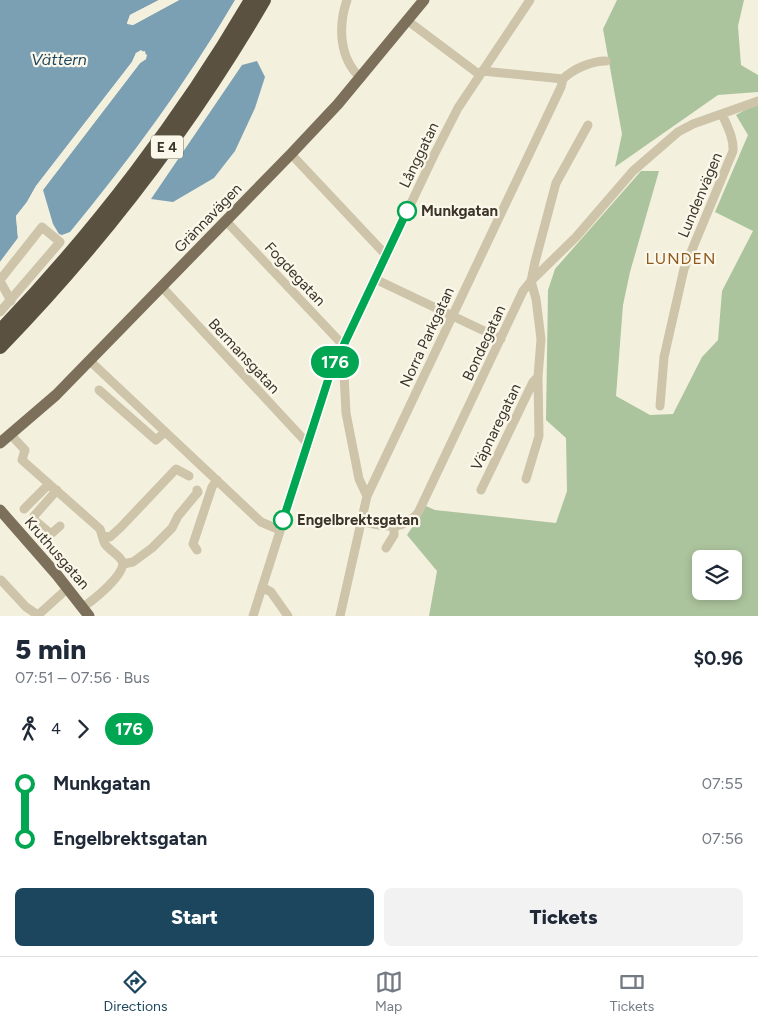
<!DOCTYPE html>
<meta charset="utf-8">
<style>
body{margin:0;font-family:Figtree,sans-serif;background:#f2f2f3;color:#1f2937;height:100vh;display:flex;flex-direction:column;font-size:19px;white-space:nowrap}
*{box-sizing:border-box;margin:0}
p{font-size:16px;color:#747a83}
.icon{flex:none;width:28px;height:28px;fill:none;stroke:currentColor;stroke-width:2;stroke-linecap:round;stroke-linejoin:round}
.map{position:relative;height:616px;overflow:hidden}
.panel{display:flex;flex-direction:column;background:#fff;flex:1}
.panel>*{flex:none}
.badge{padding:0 10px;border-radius:16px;font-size:18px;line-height:32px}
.fabs{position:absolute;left:692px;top:550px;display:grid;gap:10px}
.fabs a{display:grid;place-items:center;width:50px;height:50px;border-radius:8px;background:#fff;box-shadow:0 2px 8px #0003;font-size:25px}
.map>.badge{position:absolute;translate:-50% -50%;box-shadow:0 0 0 2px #fff}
.legs{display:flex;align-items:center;gap:8px;height:55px;padding:0 15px;font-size:16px}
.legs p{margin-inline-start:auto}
.summary{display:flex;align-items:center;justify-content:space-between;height:85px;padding:0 15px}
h1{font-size:28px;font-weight:800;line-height:38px}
.primary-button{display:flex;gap:10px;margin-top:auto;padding:10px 15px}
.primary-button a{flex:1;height:58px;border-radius:8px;background:#1c465e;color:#fff;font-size:20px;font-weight:800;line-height:58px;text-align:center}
.primary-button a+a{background:#f2f2f3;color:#1f2937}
ul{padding:0 15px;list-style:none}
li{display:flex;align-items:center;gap:18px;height:55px;font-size:19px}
li i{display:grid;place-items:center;width:8px;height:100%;margin:0 6px;background:currentColor}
li i::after{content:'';width:12px;height:12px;margin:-6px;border:4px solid;border-radius:50%;background:#fff}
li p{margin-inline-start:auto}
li:first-child i{background:linear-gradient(#0000 50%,currentColor 0)}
li:last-child i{background:linear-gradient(currentColor 50%,#0000 0)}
.dock{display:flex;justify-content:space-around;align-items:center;height:70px;border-top:1px solid #e0e1e3;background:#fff;font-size:14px;color:#747a83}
.dock a{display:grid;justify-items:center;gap:2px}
.dock .active{color:#1c465e}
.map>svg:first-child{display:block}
.green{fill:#acc49d;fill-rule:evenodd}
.water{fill:#7ca0b3}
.pier{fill:#f4f0de}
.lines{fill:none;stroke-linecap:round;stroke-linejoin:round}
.minor{stroke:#cdc4a9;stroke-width:9}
.major{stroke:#7d705a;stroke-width:11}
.highway{stroke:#5b5140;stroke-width:14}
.line-1-casing{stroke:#fff;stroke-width:11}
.line-1{stroke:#00a651;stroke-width:8}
.stop-1-dot{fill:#fff;stroke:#00a651;stroke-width:2.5}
.labels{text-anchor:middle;stroke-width:4.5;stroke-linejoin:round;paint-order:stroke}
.shield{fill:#fbf8eb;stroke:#746f63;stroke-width:1}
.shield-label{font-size:14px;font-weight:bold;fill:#3a3429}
.street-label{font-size:15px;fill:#3a3429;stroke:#fbf8eb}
.stop-label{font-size:15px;font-weight:bold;fill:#3a3429;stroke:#fbf8eb;text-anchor:start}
.water-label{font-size:16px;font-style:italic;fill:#1c465e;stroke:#fbf8eb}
.neighbourhood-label{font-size:16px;letter-spacing:1px;fill:#8e5a1e;stroke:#fbf8eb}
</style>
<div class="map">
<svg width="758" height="616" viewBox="0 0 758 616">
<rect width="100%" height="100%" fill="#f4f0de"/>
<path class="green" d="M617,0h127l-6,26 3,39 17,10v17l-40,3 -103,72 7,-33 -19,-105z
M758,103v513h-329l8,-45 -30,-36 19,-29 9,4 121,13 11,-32 -1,-53 -20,-18 2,-130 7,-21 86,-98h18l-29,101 -7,33 -7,91 34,19 23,-1 29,-57 16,-17 4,-49 31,-60 -38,-19 33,-77 -12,-20zM701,559h33v32h-33z"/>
<path class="water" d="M0,0h159l-29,15 -3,8 6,2 46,-25h56c-48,82 -105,159 -165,232l-8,3 -3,-1 -6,-10 -10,-34 97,-127 6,-4 -1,-8 -9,2 -4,9 -96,124 -9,16 -11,14 2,22 -18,24z
M257,61l8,16 -10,31 -20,43 -21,27 -41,24 -22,-3 91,-134z"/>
<path class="pier" d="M159,0h3l-2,2 -28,15 -2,5h3l42,-22h4l-46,25 -6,-1 3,-9z
M141,50l6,5 -1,4 -6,4 -99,129v-4l104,-133 -4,-3 -3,3 -4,8 -96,124 -9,17 -10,13 1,22 -20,25v-2l18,-24 -2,-22 11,-14 9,-16 96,-124 4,-9z"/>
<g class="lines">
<path class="minor" d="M347,0c-9,26 -8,59 14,78
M408,21l72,54
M482,71l81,8
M563,79c10,-10 28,-18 43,-18
M291,154l95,101
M226,221l117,124
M375,279l126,60
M0,280l42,-53 18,15 -60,70
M0,281l11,20
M531,281l45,-44 57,-66 45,-39 15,-8 65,-23
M162,287l145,156
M90,361l171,161 19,8
M335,363l9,11 2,39 13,66 8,17
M99,390l57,50 9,-8
M660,406l4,-49 20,-88 49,-118c1,-13 -6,-25 -11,-37
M11,435l14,15 -3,10 78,69c2,5 3,12 5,15 4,6 13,10 17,17 6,12 -30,40 -39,46
M526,479l13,-43 -1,-59 3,-38 -5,-40 -5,-18
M57,490l-23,26 -1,3 18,15 9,-8
M481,490l52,-108 4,-4
M24,509l25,-25
M361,522c24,3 39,11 57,-9l105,-222 8,-10 4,-19 21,-79 32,-58
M103,536l7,1 11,-10 55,-58 13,7
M386,548l8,-13v-9
M197,550l-4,-6 19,-57 5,-7
M123,564l10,-2 19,-14 20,-20 6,-12 20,-24 -1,-2
M1,580l25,27 12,8 30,-27
M262,587l9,5 17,24
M253,616l77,-242 104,-219 24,-47 72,-108
M340,616l27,-120 194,-409 2,-8"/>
<path class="major" d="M0,443l56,-48 235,-241 47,-50 86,-104
M0,510l57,65 32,41"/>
<path class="highway" d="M0,331c94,-98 183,-214 251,-331
M0,347c101,-104 191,-222 264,-347"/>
</g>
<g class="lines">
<defs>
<path id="line-1" d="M283,520l47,-146 77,-163"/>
</defs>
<use href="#line-1" class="line-1-casing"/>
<use href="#line-1" class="line-1"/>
</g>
<g class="stop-1-dot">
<circle cx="407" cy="211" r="9"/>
<circle cx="283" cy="520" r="9"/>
</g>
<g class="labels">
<rect class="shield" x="151" y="135.5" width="32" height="23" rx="4"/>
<g class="shield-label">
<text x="167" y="152">E 4</text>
</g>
<g class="street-label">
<text transform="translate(419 155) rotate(-64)" y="5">Långgatan</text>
<text transform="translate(700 195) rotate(-67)" y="5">Lundenvägen</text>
<text transform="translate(208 218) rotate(-46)" y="5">Grännavägen</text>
<text transform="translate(295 274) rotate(47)" y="5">Fogdegatan</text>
<text transform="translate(427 337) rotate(-65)" y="5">Norra Parkgatan</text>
<text transform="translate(484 343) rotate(-65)" y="5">Bondegatan</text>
<text transform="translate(244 356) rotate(47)" y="5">Bermansgatan</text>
<text transform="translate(496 427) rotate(-64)" y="5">Väpnaregatan</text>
<text transform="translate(57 553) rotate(49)" y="5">Kruthusgatan</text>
</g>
<g class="stop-label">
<text x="421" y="216">Munkgatan</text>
<text x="297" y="525">Engelbrektsgatan</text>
</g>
<g class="water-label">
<text x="59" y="65">Vättern</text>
</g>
<g class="neighbourhood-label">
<text x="681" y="264">LUNDEN</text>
</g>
</g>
</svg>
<div class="fabs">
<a><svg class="icon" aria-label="layers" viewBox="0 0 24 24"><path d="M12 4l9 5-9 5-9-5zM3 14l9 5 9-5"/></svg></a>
</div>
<b class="badge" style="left:335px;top:362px;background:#00a651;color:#fff">176</b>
</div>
<section class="panel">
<div class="summary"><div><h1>5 min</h1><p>07:51 – 07:56 · Bus</p></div><b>$0.96</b></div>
<div class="legs"><svg class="icon" aria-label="walk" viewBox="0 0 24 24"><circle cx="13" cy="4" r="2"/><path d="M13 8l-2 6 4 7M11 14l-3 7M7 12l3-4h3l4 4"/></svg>4<svg class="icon" aria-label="forward" viewBox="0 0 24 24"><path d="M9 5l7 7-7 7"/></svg><b class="badge" style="background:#00a651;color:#fff">176</b></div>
<ul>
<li><i style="color:#00a651"></i><b>Munkgatan</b><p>07:55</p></li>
<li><i style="color:#00a651"></i><b>Engelbrektsgatan</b><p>07:56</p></li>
</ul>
<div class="primary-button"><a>Start</a><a>Tickets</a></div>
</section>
<nav class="dock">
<a class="active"><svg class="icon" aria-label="directions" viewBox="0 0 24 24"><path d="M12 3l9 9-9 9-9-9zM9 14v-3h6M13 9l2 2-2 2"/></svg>Directions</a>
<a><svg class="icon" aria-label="map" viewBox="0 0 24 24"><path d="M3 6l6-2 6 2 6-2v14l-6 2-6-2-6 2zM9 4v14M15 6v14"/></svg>Map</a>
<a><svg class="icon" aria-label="tickets" viewBox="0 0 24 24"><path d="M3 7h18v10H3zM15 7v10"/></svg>Tickets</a>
</nav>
